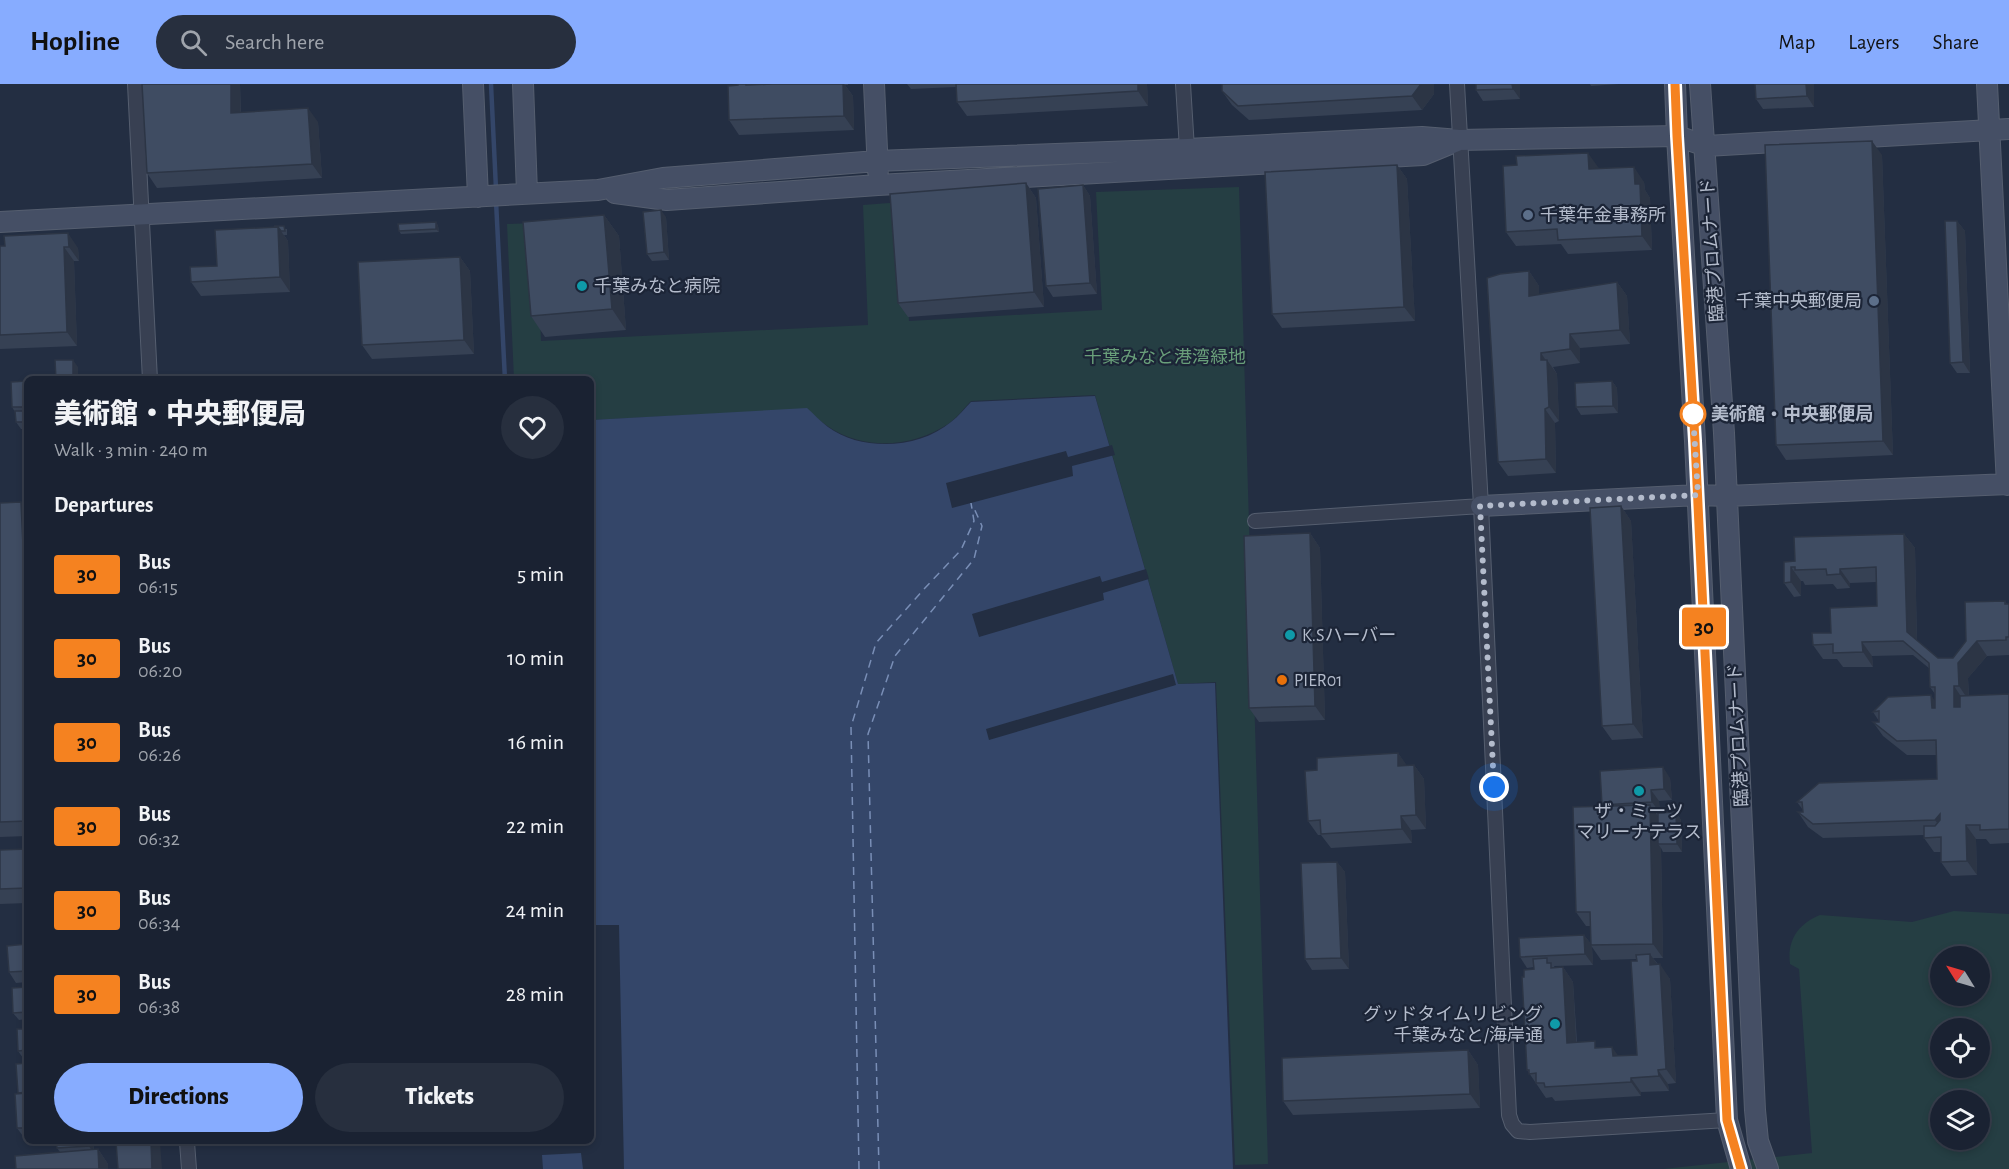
<!DOCTYPE html>
<meta charset="utf-8">
<style>
body{margin:0;font-family:"Alegreya Sans","Noto Sans JP",sans-serif;background:#272f3e;color:#f1f3f6;height:100vh;display:flex;flex-direction:column;font-size:22px;white-space:nowrap}
*{box-sizing:border-box;margin:0}
p{font-size:20px;color:#9fa4ac}
.icon{flex:none;width:33px;height:33px;fill:none;stroke:currentColor;stroke-width:2;stroke-linecap:round;stroke-linejoin:round}
.map{position:relative;flex:1;overflow:hidden}
.details{position:absolute;left:24px;top:292px;width:570px;height:768px;display:flex;flex-direction:column;background:#1a2232;border-radius:9px;box-shadow:0 3px 9px #0003,0 0 0 2px #383f4d}
.details>*{flex:none}
.badge{padding:0 12px;border-radius:4px;font-size:21px;line-height:39px}
.needle{width:39px;rotate:307deg}
.buttons{position:absolute;left:1930px;top:862px;display:grid;gap:12px}
.buttons a{display:grid;place-items:center;width:60px;height:60px;border-radius:50%;background:#1a2232;box-shadow:0 3px 9px #0003,0 0 0 2px #383f4d;font-size:30px}
.you{position:absolute;width:30px;height:30px;margin:-15px;border:4px solid #fff;border-radius:50%;background:#1a73e8;box-shadow:0 0 0 9px #1a73e833}
.map>.badge{position:absolute;translate:-50% -50%;box-shadow:0 0 0 3px #fff}
h2{padding:0 30px;font-size:22px;line-height:54px}
.round{display:grid;place-items:center;flex:none;width:63px;height:63px;border-radius:32px;background:#272f3e}
.overview{display:flex;align-items:center;justify-content:space-between;height:102px;padding:0 30px}
h1{font-size:28px;font-weight:800;line-height:45px}
.action{display:flex;gap:12px;margin-top:auto;padding:12px 30px}
.action a{flex:1;height:69px;border-radius:36px;background:#87acff;color:#111;font-size:24px;font-weight:800;line-height:69px;text-align:center}
.action a+a{background:#272f3e;color:#f1f3f6}
ul{padding:0;list-style:none}
li{display:flex;align-items:center;gap:18px;height:84px;padding:0 30px}
li div{flex:1}
li b{display:block;font-size:22px}
li em{font-style:normal}
li .badge{min-width:66px;font-weight:700;text-align:center}
header{display:flex;align-items:center;gap:36px;box-sizing:border-box;height:84px;padding:0 30px;background:#87acff;color:#111}
header strong{font-size:28px}
nav{display:flex;gap:33px;margin-inline-start:auto;font-size:21px}
.search{width:420px;height:54px;background:#272f3e;display:flex;align-items:center;gap:15px;box-sizing:border-box;padding:0 21px;border-radius:33px;color:#9fa4ac;font-size:22px}
.map>svg:first-child{display:block}
.green{fill:#253e43;fill-rule:evenodd}
.water{fill:#344669}
.pier{fill:#232e42}
.lines{fill:none;stroke-linecap:round;stroke-linejoin:round}
.stream{stroke:#344669;stroke-width:4.5}
.ferry{stroke:#798eb6;stroke-width:1.5;stroke-dasharray:8 6;stroke-linecap:butt}
.street-casing{stroke:#555e6f;stroke-width:16}
.secondary-casing{stroke:#555e6f;stroke-width:22}
.street{stroke:#384052;stroke-width:14}
.secondary{stroke:#454f65;stroke-width:20}
.wall{fill:#364154;fill-rule:evenodd}
.shaded-wall{fill:#2c3545}
.building{fill:#3f4c62;stroke:#2c3545;stroke-width:1.5}
.line-casing{stroke:#fff;stroke-width:14}
.line{stroke:#f58220;stroke-width:9}
.walk{stroke:#b4bccc;stroke-width:6;stroke-dasharray:0 10.8}
.service-dot{fill:#5c6f8a;stroke:#1c2537;stroke-width:2}
.culture-dot{fill:#0f9aa8;stroke:#1c2537;stroke-width:2}
.stop-dot{fill:#fff;stroke:#f58220;stroke-width:3}
.food-dot{fill:#e8710a;stroke:#1c2537;stroke-width:2}
.labels{text-anchor:middle;stroke-width:4.5;stroke-linejoin:round;paint-order:stroke}
.poi-label{font-size:18px;fill:#b4bccc;stroke:#1c2537;text-anchor:start}
.street-label{font-size:18px;fill:#b4bccc;stroke:#1c2537}
.park-label{font-size:18px;fill:#699f7a;stroke:#1c2537}
.stop-label{font-size:18px;font-weight:bold;fill:#b4bccc;stroke:#1c2537;text-anchor:start}
</style>
<header>
<strong>Hopline</strong>
<div class="search"><svg class="icon" aria-label="search" viewBox="0 0 24 24"><circle cx="10" cy="10" r="6"/><path d="M15 15l6 6"/></svg>Search here</div>
<nav><a>Map</a><a>Layers</a><a>Share</a></nav>
</header>
<div class="map">
<svg width="2009" height="1085" viewBox="0 0 2009 1085">
<rect width="100%" height="100%" fill="#232e42"/>
<path class="green" d="M1239,103l29,977 -33,1 -19,-483 -38,2 -83,-289 -124,6c-7,7 -14,17 -23,23 -35,23 -83,27 -119,3 -8,-5 -15,-12 -22,-18l-216,11v-40l-77,-1 -7,-155 30,-1 4,118 327,-16 -5,-120 39,-3 7,119 193,-11 -6,-118z
M1954,827l55,3v255h-346l149,-16 -13,-184 -9,-5c-3,-24 8,-40 30,-49l92,7zM1941,873h39v39h-39zM1941,945h39v39h-39zM1941,1017h39v39h-39z"/>
<path class="water" d="M1095,312l83,288 37,-1 18,486h-609l-5,-244h-28v-505l216,-12c7,6 14,14 21,19 34,25 91,22 123,-5 8,-6 14,-14 20,-20z
M581,1069l2,16h-40l-1,-14z"/>
<path class="pier" d="M1112,361l3,10 -43,11 1,10 -121,32 -6,-25 120,-32 2,6z
M1146,485l3,10 -46,14 1,7 -125,37 -7,-23 128,-38 2,6z
M1173,590l3,11 -187,55 -3,-11z"/>
<g class="lines">
<path class="stream" d="M491,0l5,105
M496,117l9,179"/>
<path class="ferry" d="M859,1085l-8,-442 25,-84 48,-54 37,-39 13,-29 -3,-18
M879,1085l-11,-435 27,-78 79,-97 8,-33 -9,-20"/>
<defs>
<path id="street" d="M135,0l15,296
M1183,0l4,65
M1457,0l24,422 28,609 3,9 6,7 12,1 197,-12
M1255,437l226,-15
M187,1058l2,27"/>
<path id="secondary" d="M473,0l5,113
M523,0l4,109
M874,0l4,87
M1675,0l2,52 18,305 32,679 14,49
M1700,0l24,349 31,677 3,31 10,28
M1987,0l20,401
M615,109l52,7 211,-15 545,-30 34,-14
M0,138l598,-32 65,-12 214,-17 310,-12 235,-12 37,3 218,-4 29,10 303,-17
M1481,422l217,-11 29,1 282,-12"/>
</defs>
<use href="#street" class="street-casing"/>
<use href="#secondary" class="secondary-casing"/>
<use href="#street" class="street"/>
<use href="#secondary" class="secondary"/>
</g>
<path class="wall" d="M142,0h98l1,28 77,10 4,56 -165,10 -10,-15z
M738,0h13l1,1 96,-1v1h-3l8,11 1,34 -115,5 -10,-15z
M907,0h240l1,22 -181,10 -10,-14 -1,-15 -45,2z
M1222,0h212v10l-12,16 -173,10 -17,-15 -10,-14z
M1476,0h44v15l-37,2 -7,-11z
M1590,0h29l-28,2z
M1814,0v23l-51,2 -7,-10z
M1882,71l11,300 -107,5 -10,-15z
M1397,81l10,14 8,142 -133,7 -10,-14z
M1598,83l1,2 45,13 1,8 5,8 2,52 -84,4 -7,-10 -45,2 -10,-14z
M1026,99l10,15 8,109 -136,10 -10,-14z
M1083,101l7,11 7,98 -44,3 -7,-11z
M604,131l15,21 7,94 -81,7 -14,-21z
M666,133l3,43 -17,1 -5,-7z
M1957,137l8,10 5,142h-13l-7,-10z
M436,138l2,4 1,6 -38,2 -2,-3z
M268,143l19,2v6h-3l4,6 2,51 -89,4 -10,-14 26,-16z
M4,152l74,12 1,13h-5l3,85 -77,3v-103h5z
M460,173l10,14 4,83 -102,5 -10,-14z
M1529,187l10,15v9l78,-13 10,14 3,48 -50,4v15l-27,4 4,7 2,47 -4,2 1,50 -48,3 -10,-14z
M27,297v48h-6l-5,-7 -1,-10 -3,-5z
M1612,297l5,7 1,25 -37,2 -5,-8z
M21,418l6,9v325l-27,1v-334z
M1621,422l10,15 12,217 -31,2 -10,-14z
M1310,449l10,15 5,172 -66,2 -10,-14z
M1904,450l11,14 2,93 21,17h15l52,-57 2,3h2v51l-22,1 -19,22 1,18 40,-2v149l-19,1 -4,-5h-10l1,36 -26,1 -10,-14v-10h-7l-10,-14v-3l-101,3 -15,-11 -10,-15h5v-2l-6,-8 140,-23 -1,-24h-29l-24,-19 -10,-14h6v-1l-6,-9 62,-11v-7l-5,-7v-18l-17,-14 -41,1 1,11h-30l-6,-8h-14l-10,-14 18,-12 46,-27 -1,-24 -26,1v5l-13,1 -4,-5 -28,1 -2,-4h-2v15l-7,1 -10,-14v-21l11,-1z
M1398,669l8,12h8l10,14 2,50 -15,1 1,13 -81,5 -10,-13h-3l-10,-14 9,-51z
M1670,694l2,22 -13,1 1,12 16,-1 5,8 1,32h-19l-2,-4 2,110h-10l17,21 6,104 -8,1 1,7 -28,1v4l-86,5 -3,-4 -6,1 -19,-28 -3,-93 10,-8v-2l-7,1 -7,-11 64,-22 7,9 -1,-18h-4l-10,-14 26,-106zM1592,863l9,13 36,-1v96l-19,1 -19,-8 -22,-6 -4,-60 -10,-15 -8,1 -1,-2 39,-1z
M27,765v54l-27,1v-54z
M1337,778l8,10 4,97 -37,1 -7,-11z
M27,860v38l-11,1 -7,-11z
M27,903v32l-8,1 -6,-7z
M27,945v29h-4l-5,-7z
M1468,966l10,15 2,43 -187,7 -10,-14z
M27,979v76h-2l-8,-11 1,-34z
M93,1058l1,8 4,-1 10,15 -48,-12 -3,-4z"/>
<path class="shaded-wall" d="M231,0h9l1,43 -10,-14z
M843,0h1l9,12 1,34 -10,-14z
M1138,0h9l1,22 -10,-15z
M1421,0h13v10l-12,16 -10,-14z
M1512,0h8v15l-7,-10z
M1806,0h8v23l-7,-11z
M308,24l10,14 4,56 -10,-14z
M1872,57l10,14 11,300 -10,-14z
M1588,69l10,14 1,17 -10,-15z
M1397,81l10,14 8,142 -11,-14z
M1634,83l10,15 1,8 5,8 2,52 -10,-14 -7,-52z
M1026,99l10,15 8,109 -10,-15z
M1083,101l7,11 7,98 -7,-11z
M661,126l5,7 3,43 -5,-8z
M604,131l15,21 7,94 -14,-21z
M1957,137l8,10 5,142 -7,-11z
M436,138l2,4 1,6 -3,-3z
M278,143l10,14 2,51 -10,-15z
M68,149l10,15 1,13 -10,-14z
M64,163l10,14 3,85 -10,-14z
M460,173l10,14 4,83 -10,-14z
M1529,187l10,15v25l-10,-15z
M1617,198l10,14 3,48 -10,-14z
M1570,250l10,14v15l-10,-14z
M1541,269l6,9v-2l10,14 2,47 -10,-14 -8,-47z
M73,276l5,7v13h-5z
M1612,297l5,7 1,25 -5,-7z
M1545,325l10,14 1,50 -10,-14z
M21,418l6,9v60l-3,-5z
M1621,422l10,15 12,217 -10,-14z
M1310,449l10,15 5,172 -10,-14z
M1904,450l11,14 2,99 -10,-15z
M1791,483l10,14v15l-10,-14z
M1840,485l10,14v5l-10,-14z
M1977,557l10,15 -19,22 1,23 -10,-15 -1,-23z
M1862,558l10,14 1,11 -10,-15z
M1954,602l10,15v20l-10,-14z
M1931,611l10,15 -9,-2z
M1398,669l10,14 -10,-1z
M1414,681l10,14 2,50 -10,-14z
M1663,683l7,11 2,22 -8,-11z
M1651,706l8,11 1,12 -8,-11z
M1650,721l10,14 -2,25 3,4 2,110 -10,-14z
M1676,728l5,8 1,32 -5,-8z
M1940,730l5,20 -10,-14z
M1401,732l10,14 1,13 -10,-14z
M1966,741l10,14 1,36 -10,-14z
M1337,778l8,10 4,97 -8,-11z
M1584,851l8,10h-1l1,2 1,18 -8,-11z
M1650,870l10,14 -10,-3z
M1660,880l10,15 6,104 -10,-14z
M1563,883l10,15 4,75 -10,-14z
M1612,963l10,14 -9,-5z
M1468,966l10,15 2,43 -10,-14z
M1658,986l10,14 1,7 -10,-15z
M1631,994l10,14v4l-10,-14z
M88,1058h5l1,12 -5,-8z
M151,1058h9l2,27h-10z
M98,1065l10,15v5h-9z"/>
<path class="building" d="M142,0h89v29l77,-5 4,56 -165,9z
M738,0h8v1l26,-1h71l1,32 -115,4 -1,-34 10,-1z
M956,0h182v7l-181,11z
M1222,0h199l-9,12 -174,10 -16,-15z
M1476,0h36l1,5 -37,1z
M1755,0h51l1,12 -51,3z
M1872,57l11,300 -107,4 -11,-300z
M1588,69l1,16 45,-2 1,17h5l2,52 -84,4 -1,-11 -51,3 -3,-66 14,-1 -1,-9z
M1397,81l7,142 -132,7 -7,-142z
M1026,99l8,109 -136,11 -8,-109z
M1083,101l7,98 -44,3 -8,-97z
M661,126l3,42 -17,2 -4,-42z
M604,131l8,94 -81,7 -8,-94z
M1945,137h12l6,141 -13,1z
M436,138v7l-37,2 -1,-7z
M274,142h10l1,5h-4l-3,-4z
M278,143l2,50 -89,5 -1,-15 27,-1 -2,-36z
M68,149l1,14h-5l3,85 -67,3v-89h5l-1,-10z
M460,173l4,83 -102,5 -4,-83z
M1529,187v25l88,-14 3,48 -50,4v15l-29,4v7h6l2,47 -4,2 1,50 -48,3 -11,-184 13,-4z
M55,276h18v20h-17z
M27,297v26h-15l-1,-25z
M1612,297l1,25 -37,1 -1,-24z
M15,327h12v11h-11z
M21,418l3,64h3v255l-27,1v-319z
M1621,422l12,218 -31,2 -12,-218z
M1310,449l5,173 -66,2 -5,-172z
M1904,450l3,98 31,26h15l13,-17 -1,-39 40,-1v3h4v33h-3v3l-29,1 -19,22 1,23h-5v21h6v-11l49,-2v135l-29,1v-5h-14l1,36 -26,1v-25l-17,1v-12h11l5,-6v-6l-5,6 -122,4 -15,-12h5l-1,-10h-5l22,-19 118,-4 -1,-39 -39,1 -24,-19h6v-11l-6,1 15,-15 43,-2 1,13h3v-21h-5l-1,-24 -26,-22 -41,1 1,10 -30,1v-9l-20,1 -1,-12h19l-1,-25 47,-2 -1,-39 -36,2v5l-13,1 -1,-6 -31,1v-3h-4v15l-7,1v-21l11,-1 -1,-24z
M1398,669v13l16,-1 2,50 -15,1 1,13 -81,5 -1,-14 -12,1 -3,-50 12,-1v-12z
M1663,683l1,22 -13,1 1,12 -50,3 -2,-34z
M1650,721l3,139 -62,1 -1,-33h-14l-3,-105z
M1676,728l1,32h-19v-31z
M27,765v39l-27,1v-39z
M1337,778l4,96 -36,1 -4,-96z
M1584,851l1,19 -65,3 -1,-19z
M27,860v27l-18,1 -2,-26z
M1650,870v11l10,-1 6,105 -8,1 1,6 -28,2v4l-86,5 -1,-4h-8v-10l-7,1v-4h-2l-5,-93h2v-7l10,-1 -1,-10 14,-1v5h4v5l12,-1 4,76 28,-2v7l17,-1 1,9 24,-1 -6,-94h6l-1,-6z
M27,903v25l-14,1 -1,-25z
M17,945h10v21l-9,1z
M1468,966l2,44 -187,7 -1,-43z
M27,979v29l-9,1 -2,-29z
M27,1009v35h-10l-2,-34z
M56,1058h32l1,4 -32,2z
M116,1058h35l1,27h-34z
M98,1065l1,20h-83l-1,-13z"/>
<g class="lines">
<defs>
<path id="line" d="M1675,0l2,52 18,305 32,679 14,49"/>
</defs>
<use href="#line" class="line-casing"/>
<use href="#line" class="line"/>
<path class="walk" d="M1494,703l-14,-281 218,-11 -5,-81"/>
</g>
<g class="service-dot">
<circle cx="1528" cy="131" r="6"/>
<circle cx="1874" cy="217" r="6"/>
</g>
<g class="culture-dot">
<circle cx="582" cy="202" r="6"/>
<circle cx="1290" cy="551" r="6"/>
<circle cx="1639" cy="707" r="6"/>
<circle cx="1555" cy="940" r="6"/>
</g>
<circle class="stop-dot" cx="1693" cy="330" r="12"/>
<circle class="food-dot" cx="1282" cy="596" r="6"/>
<g class="labels">
<g class="poi-label">
<text x="1540" y="137">千葉年金事務所</text>
<text x="594" y="208">千葉みなと病院</text>
<text x="1862" y="223" text-anchor="end">千葉中央郵便局</text>
<text x="1302" y="557">K.Sハーバー</text>
<text x="1294" y="602">PIER01</text>
<text x="1639" y="733" text-anchor="middle">ザ・ミーツ<tspan x="1639" dy="21">マリーナテラス</tspan></text>
<text x="1543" y="936" text-anchor="end">グッドタイムリビング<tspan x="1543" dy="21">千葉みなと/海岸通</tspan></text>
</g>
<g class="street-label">
<text transform="translate(1712 166) rotate(-94)" y="6">臨港プロムナード</text>
<text transform="translate(1738 651) rotate(-93)" y="6">臨港プロムナード</text>
</g>
<g class="park-label">
<text x="1165" y="279">千葉みなと港湾緑地</text>
</g>
<g class="stop-label">
<text x="1711" y="336">美術館・中央郵便局</text>
</g>
</g>
</svg>
<div class="buttons">
<a><svg class="needle" viewBox="-14 -14 28 28"><path d="M0-13l5 13h-10z" fill="#e53935"/><path d="M0 13l5-13h-10z" fill="#9fa4ac"/></svg></a>
<a><svg class="icon" aria-label="locate" viewBox="0 0 24 24"><circle cx="12" cy="12" r="6"/><path d="M12 2v4M12 18v4M2 12h4M18 12h4"/></svg></a>
<a><svg class="icon" aria-label="layers" viewBox="0 0 24 24"><path d="M12 4l9 5-9 5-9-5zM3 14l9 5 9-5"/></svg></a>
</div>
<div class="you" style="left:1494px;top:703px"></div>
<b class="badge" style="left:1704px;top:543px;background:#f58220;color:#111">30</b>
<section class="details">
<div class="overview"><div><h1>美術館・中央郵便局</h1><p>Walk · 3 min · 240 m</p></div><a class="round"><svg class="icon" aria-label="heart" viewBox="0 0 24 24"><path d="M12 20l-8-8c-3-5 5-10 8-4 3-6 11-1 8 4z"/></svg></a></div>
<h2>Departures</h2>
<ul>
<li><span class="badge" style="background:#f58220;color:#111">30</span><div><b>Bus</b><p>06:15</p></div><em>5 min</em></li>
<li><span class="badge" style="background:#f58220;color:#111">30</span><div><b>Bus</b><p>06:20</p></div><em>10 min</em></li>
<li><span class="badge" style="background:#f58220;color:#111">30</span><div><b>Bus</b><p>06:26</p></div><em>16 min</em></li>
<li><span class="badge" style="background:#f58220;color:#111">30</span><div><b>Bus</b><p>06:32</p></div><em>22 min</em></li>
<li><span class="badge" style="background:#f58220;color:#111">30</span><div><b>Bus</b><p>06:34</p></div><em>24 min</em></li>
<li><span class="badge" style="background:#f58220;color:#111">30</span><div><b>Bus</b><p>06:38</p></div><em>28 min</em></li>
</ul>
<div class="action"><a>Directions</a><a>Tickets</a></div>
</section>
</div>
